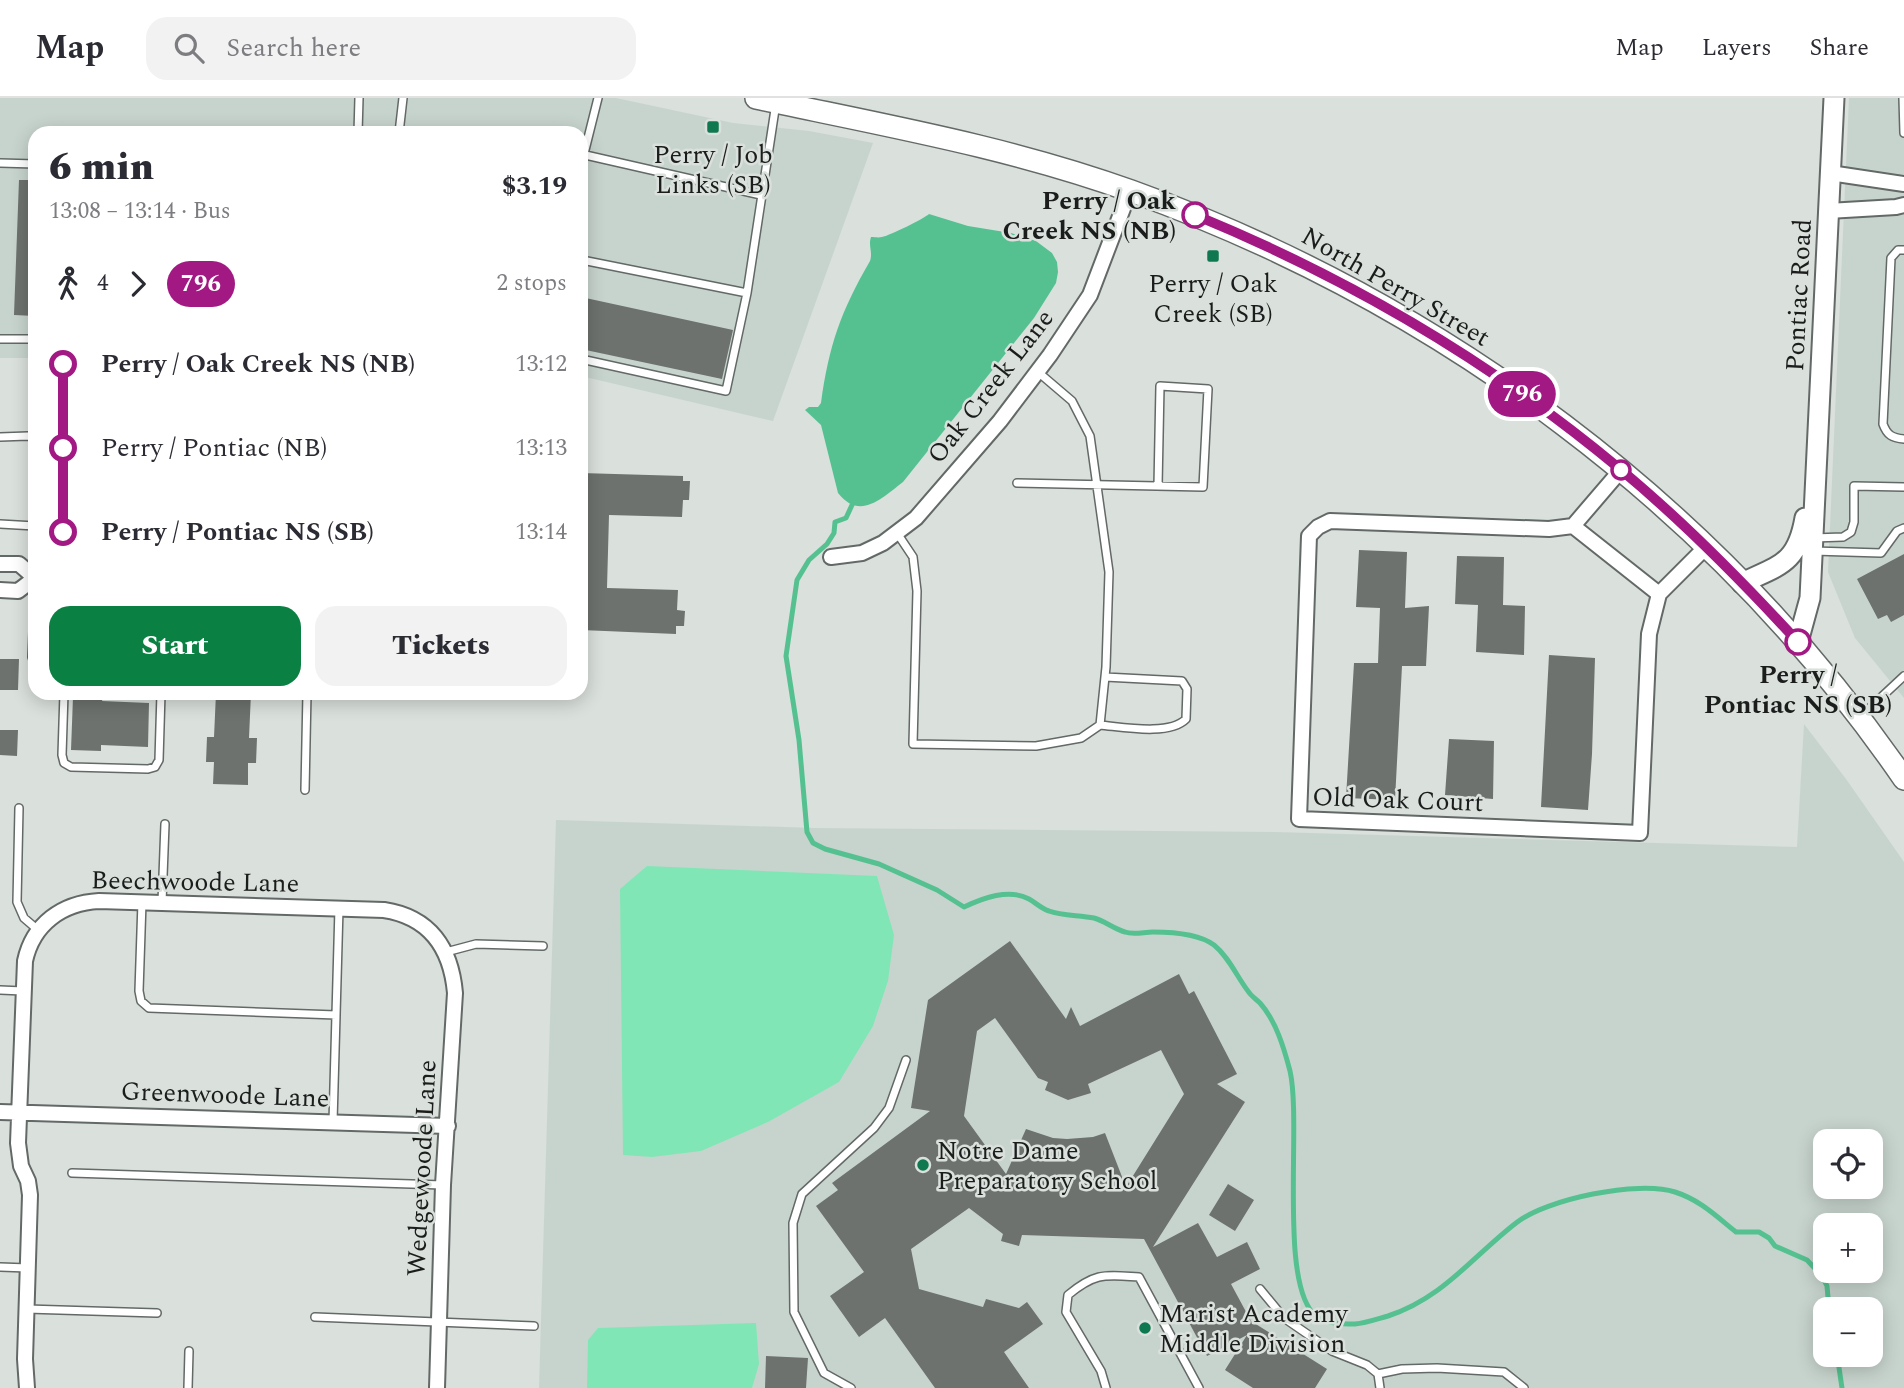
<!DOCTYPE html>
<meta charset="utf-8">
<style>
body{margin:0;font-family:Spectral,serif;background:#f2f2f3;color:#2b2b33;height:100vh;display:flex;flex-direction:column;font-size:26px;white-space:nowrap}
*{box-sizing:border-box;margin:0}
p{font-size:23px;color:#7c7c81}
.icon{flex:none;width:38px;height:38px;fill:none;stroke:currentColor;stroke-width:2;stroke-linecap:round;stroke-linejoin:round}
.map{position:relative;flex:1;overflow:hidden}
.drawer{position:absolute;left:28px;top:28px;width:560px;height:574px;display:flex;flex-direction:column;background:#fff;border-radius:21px;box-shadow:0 4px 18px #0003}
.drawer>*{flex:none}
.badge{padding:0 14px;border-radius:23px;font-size:24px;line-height:46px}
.fabs{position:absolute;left:1813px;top:1031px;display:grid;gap:14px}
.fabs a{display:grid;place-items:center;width:70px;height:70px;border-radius:14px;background:#fff;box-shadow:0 4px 18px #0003;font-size:35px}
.map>.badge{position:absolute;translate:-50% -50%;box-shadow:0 0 0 4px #fff}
.legs{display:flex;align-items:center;gap:10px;height:77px;padding:0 21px;font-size:23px}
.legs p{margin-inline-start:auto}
.head{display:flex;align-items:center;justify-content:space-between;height:119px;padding:0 21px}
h1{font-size:38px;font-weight:800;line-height:52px}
.action{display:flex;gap:14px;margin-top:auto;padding:14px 21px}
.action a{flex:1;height:80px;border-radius:21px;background:#0b8043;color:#fff;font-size:28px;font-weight:800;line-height:80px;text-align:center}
.action a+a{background:#f2f2f3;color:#2b2b33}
ul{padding:0 21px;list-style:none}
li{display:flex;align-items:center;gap:24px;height:84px;font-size:26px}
li i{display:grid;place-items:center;width:10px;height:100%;margin:0 9px;background:currentColor}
li i::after{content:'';width:18px;height:18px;margin:-9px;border:5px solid;border-radius:50%;background:#fff}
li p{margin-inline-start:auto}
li:first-child i{background:linear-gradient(#0000 50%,currentColor 0)}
li:last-child i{background:linear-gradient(currentColor 50%,#0000 0)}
header{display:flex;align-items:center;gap:42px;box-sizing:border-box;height:98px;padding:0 35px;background:#fff;border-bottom:2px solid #e1e1e2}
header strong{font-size:33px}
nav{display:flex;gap:38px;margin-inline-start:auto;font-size:24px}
.search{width:490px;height:63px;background:#f2f2f3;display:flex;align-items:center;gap:18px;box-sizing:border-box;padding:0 24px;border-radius:21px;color:#7c7c81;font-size:26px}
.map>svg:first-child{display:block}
.built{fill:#c7d4cd;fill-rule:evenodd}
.green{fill:#81e6b5}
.water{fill:#55c190}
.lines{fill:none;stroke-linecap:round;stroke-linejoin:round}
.stream{stroke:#55c190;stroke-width:5}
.building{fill:#6d726f;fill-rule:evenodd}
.lane-casing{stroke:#636966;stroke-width:10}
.street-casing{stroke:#636966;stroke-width:18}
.secondary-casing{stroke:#636966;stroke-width:23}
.primary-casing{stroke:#636966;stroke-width:24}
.lane{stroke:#fff;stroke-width:7}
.street{stroke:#fff;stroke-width:14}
.secondary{stroke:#fff;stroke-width:19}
.primary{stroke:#fff;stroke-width:21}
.line-1-casing{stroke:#fff;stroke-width:16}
.line-1{stroke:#a31984;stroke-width:10}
.poi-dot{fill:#0f7851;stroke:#dae0dc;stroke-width:2.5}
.stop-1-dot{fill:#fff;stroke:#a31984;stroke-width:3.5}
.labels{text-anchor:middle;stroke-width:5;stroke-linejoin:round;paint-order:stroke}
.poi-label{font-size:26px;fill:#1b1d1c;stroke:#dae0dc}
.stop-label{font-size:26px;font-weight:bold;fill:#1b1d1c;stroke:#dae0dc;text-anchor:end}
.street-label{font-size:26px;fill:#1b1d1c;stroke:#dae0dc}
</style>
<header>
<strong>Map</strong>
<div class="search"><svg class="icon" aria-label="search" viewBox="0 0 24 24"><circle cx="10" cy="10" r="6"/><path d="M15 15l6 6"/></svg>Search here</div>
<nav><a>Map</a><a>Layers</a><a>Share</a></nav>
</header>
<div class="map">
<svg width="1904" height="1290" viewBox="0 0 1904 1290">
<rect width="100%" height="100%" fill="#dae0dc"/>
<path class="built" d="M0,0h616l117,25 76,8 64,12 -100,278 -192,-45v-243h-546v225h-35z
M1849,0h55v600l-49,-60 -27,-66z
M1804,626l42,55 58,83v526h-1365l17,-568 259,8 460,4 522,15zM1825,1043h46v45h-46zM1825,1127h46v45h-46zM1825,1211h46v45h-46z"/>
<path class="green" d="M647,768l230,10 17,59 -6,46 -15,45 -34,56 -71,40 -67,29 -49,6 -29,-2 -3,-266z
M756,1225l3,41 -7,24h-165l1,-48 10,-12z"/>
<path class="water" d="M929,116l39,12 43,7 25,8 16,12 5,9 1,10 -2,11 -22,35 -131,164c-21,16 -43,39 -65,11l-17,-68 -16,-15 4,-3h9l3,-4c8,-58 20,-92 49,-142 3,-9 -2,-15 1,-24 4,0 7,1 11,0 7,-1 43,-19 47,-23z"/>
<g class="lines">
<path class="stream" d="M852,407l-6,13 -11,4 -1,11 -7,11 -18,16 -12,20 -11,76 13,84 8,92 6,11 12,6 54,15 58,26 27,17c19,-9 45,-19 65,-8 7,4 13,10 20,12 13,5 31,4 45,7 11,3 20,11 31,14 8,3 19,0 28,0 18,0 46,2 61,13 15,12 23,32 34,46 3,5 8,8 12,12 16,18 24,45 30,68 12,52 -12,215 26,245 10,8 27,8 39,8 11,-1 22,-5 33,-8 55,-18 84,-59 128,-93 30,-24 122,-43 159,-31 25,8 41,24 61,40h23l10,6 6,8 32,14 15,16 5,10 2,23
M1837,1256l5,34"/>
</g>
<path class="building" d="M19,82h16v136l-21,-1z
M581,199l152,33 -11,49 -141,-30z
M581,375l102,3v5h7l-1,19h-6l-1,17 -73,-2 -2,73 71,2 -1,20 8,1 -1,15h-8v8l-95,-4z
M1359,452l48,2 -2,56 24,-2 -3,60h-24l-7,134 -49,-2 8,-135h24l2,-55 -24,-1z
M1904,456v61l-13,7 -4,-7 -9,4 -21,-40z
M1457,458l47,1 -1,48 22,1 -1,49 -48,-3 2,-47 -23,-1z
M1549,557l46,3 -3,96 -4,56 -47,-3z
M0,561h19l-1,31h-18z
M216,595h35l-2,45h8l-1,25h-8v22l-35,-1 1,-22h-8l1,-25h7z
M73,599h30l-1,4 47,2 -1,44 -47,-2v6l-30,-1z
M0,632h18l-1,26 -17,-1z
M1449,641l45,2 -1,58 -48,-4z
M1010,843l56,78 5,-12 9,19 99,-52 10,20 5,-3 43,83 -20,10 28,18 -92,145 45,-24 19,34 30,-15 13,27 -29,15 20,37 76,48 -12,19h-62l-28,-18 22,-35 -40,21 -63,-117 -122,-4 -3,11 -18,-5 2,-7 -34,-26 -58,41 8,40 64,18 3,-8 33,9 8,-6 16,22 -39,28 25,36h-94l-50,-70 -26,19 -29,-41 34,-24 -48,-66 22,-16 -6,-7 98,-72 -19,-3 17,-108zM995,920l43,60 10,4 -3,8 23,10 23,-7 -3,-9 73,-34 23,44 -58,93 -21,-54 -12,4 -26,2 -14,-1 -27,-9 -20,45 -42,-58 13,-85z
M1228,1086l26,16 -19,31 -26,-16z
M766,1258l42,2 -2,30h-41z"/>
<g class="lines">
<defs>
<path id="lane" d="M1903,0l1,35
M358,35l1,-35
M399,35l4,-35
M483,35h4
M581,56l180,41
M0,65l35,1
M581,68l17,-68
M1904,152h-6l-7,8 -8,166c4,11 9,14 21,15
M581,155l1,7 165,33 -21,98 -145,-32
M747,195l29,-190
M0,241h35
M0,339l28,-1 7,3
M1017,385l186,4 5,-98 -48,-3 -2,100
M0,426l35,2
M897,435l16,24 4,34 -4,153 123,2 45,-8 19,-13 6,-58 3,-95 -19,-136 -18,-35 -34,-29
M1813,440l30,-1 8,-5 3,-10v-36l50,1
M1813,453l68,2 16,-22 7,-3
M35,484l-3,75 3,9
M64,595l-2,62 2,8 7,4 77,2 7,-2 4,-7 2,-67
M1860,619l44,-41
M1100,627c23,2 69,11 86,-6l1,-30 -5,-8 -77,-4
M305,692l2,-97
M19,710l-2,94 7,16 14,12
M142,804l-3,89 2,10 8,7 187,7
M162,804l3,-78
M446,854l30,-8 67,2
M0,892l23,1
M333,1024l6,-214
M72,1075l371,12
M0,1169l28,1
M1260,1191l24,29 48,33 35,14 11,9 2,14
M27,1211l130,4
M315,1219l219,9
M1378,1276l24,-5 35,-1 67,4 20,16
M188,1290l1,-37
M851,1290l-27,-15 -30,-61 -1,-89 9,-29 72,-66 15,-20 17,-48
M1106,1290l-5,-17 -35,-59 2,-17c28,-23 37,-20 71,-18l60,111"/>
<path id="street" d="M1830,75l74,11
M1828,113l68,-4 8,-2
M1573,428l48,-56
M831,459l31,-4 21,-10 33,-25 84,-97 50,-66 40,-60 40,-105
M0,466h19l16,14
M0,492l18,1 17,-13
M1659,496l-86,-68 -24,3 -219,-8 -12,6 -9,9 -10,283 341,14 9,-199 10,-40 46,-46
M0,1014l448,14
M27,1290l-2,-29 5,-164 -2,-14 -7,-15 -3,-23 7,-182c8,-37 37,-58 74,-60l285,9c46,7 67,38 71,83l-12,192 -6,203"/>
<path id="secondary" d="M1742,485c38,-18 55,-19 63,-65
M1798,544l12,-44 24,-500"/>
<path id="primary" d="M756,0c126,27 253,49 375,93 309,111 586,316 773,588"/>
</defs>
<use href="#lane" class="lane-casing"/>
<use href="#street" class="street-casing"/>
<use href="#secondary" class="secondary-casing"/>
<use href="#primary" class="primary-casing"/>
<use href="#lane" class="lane"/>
<use href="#street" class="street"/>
<use href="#secondary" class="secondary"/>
<use href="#primary" class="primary"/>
</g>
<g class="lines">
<defs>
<path id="line-1" d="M1195,117c153,63 298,148 425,254 64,53 123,113 178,173"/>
</defs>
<use href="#line-1" class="line-1-casing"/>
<use href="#line-1" class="line-1"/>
</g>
<g class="poi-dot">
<rect x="706" y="22" width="14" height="14" rx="3.5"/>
<rect x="1206" y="151" width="14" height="14" rx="3.5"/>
<circle cx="923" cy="1067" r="7"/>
<circle cx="1145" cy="1230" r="7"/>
</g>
<g class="stop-1-dot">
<circle cx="1195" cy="117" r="12"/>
<circle cx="1621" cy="372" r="9"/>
<circle cx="1798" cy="544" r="12"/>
</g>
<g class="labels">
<g class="poi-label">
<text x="713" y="65">Perry / Job<tspan x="713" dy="30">Links (SB)</tspan></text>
<text x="1213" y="194">Perry / Oak<tspan x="1213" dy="30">Creek (SB)</tspan></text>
<text x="937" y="1061" text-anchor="start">Notre Dame<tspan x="937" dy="30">Preparatory School</tspan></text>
<text x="1159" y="1224" text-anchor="start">Marist Academy<tspan x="1159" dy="30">Middle Division</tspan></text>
</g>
<g class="stop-label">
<text x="1176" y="111">Perry / Oak<tspan x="1176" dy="30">Creek NS (NB)</tspan></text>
<text x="1798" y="585" text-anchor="middle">Perry /<tspan x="1798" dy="30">Pontiac NS (SB)</tspan></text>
</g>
<g class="street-label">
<text transform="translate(1396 188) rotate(30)" y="9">North Perry Street</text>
<text transform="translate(1798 197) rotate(-87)" y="9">Pontiac Road</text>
<text transform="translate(990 288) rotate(-52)" y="9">Oak Creek Lane</text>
<text transform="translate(1398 701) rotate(2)" y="9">Old Oak Court</text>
<text transform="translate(195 783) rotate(1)" y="9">Beechwoode Lane</text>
<text transform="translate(225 996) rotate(2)" y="9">Greenwoode Lane</text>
<text transform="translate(421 1070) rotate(-87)" y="9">Wedgewoode Lane</text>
</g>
</g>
</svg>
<div class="fabs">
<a><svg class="icon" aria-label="locate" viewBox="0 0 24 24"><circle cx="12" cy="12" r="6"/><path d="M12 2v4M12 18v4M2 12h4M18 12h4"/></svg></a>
<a>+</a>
<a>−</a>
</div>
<b class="badge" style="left:1522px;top:296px;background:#a31984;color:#fff">796</b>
<section class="drawer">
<div class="head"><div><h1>6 min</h1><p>13:08 – 13:14 · Bus</p></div><b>$3.19</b></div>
<div class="legs"><svg class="icon" aria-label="walk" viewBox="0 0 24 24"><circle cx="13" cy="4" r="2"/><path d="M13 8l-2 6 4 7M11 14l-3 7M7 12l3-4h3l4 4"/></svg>4<svg class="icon" aria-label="forward" viewBox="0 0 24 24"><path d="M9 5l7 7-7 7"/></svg><b class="badge" style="background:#a31984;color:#fff">796</b><p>2 stops</p></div>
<ul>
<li><i style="color:#a31984"></i><b>Perry / Oak Creek NS (NB)</b><p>13:12</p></li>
<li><i style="color:#a31984"></i><span>Perry / Pontiac (NB)</span><p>13:13</p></li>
<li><i style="color:#a31984"></i><b>Perry / Pontiac NS (SB)</b><p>13:14</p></li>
</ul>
<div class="action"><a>Start</a><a>Tickets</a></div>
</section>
</div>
